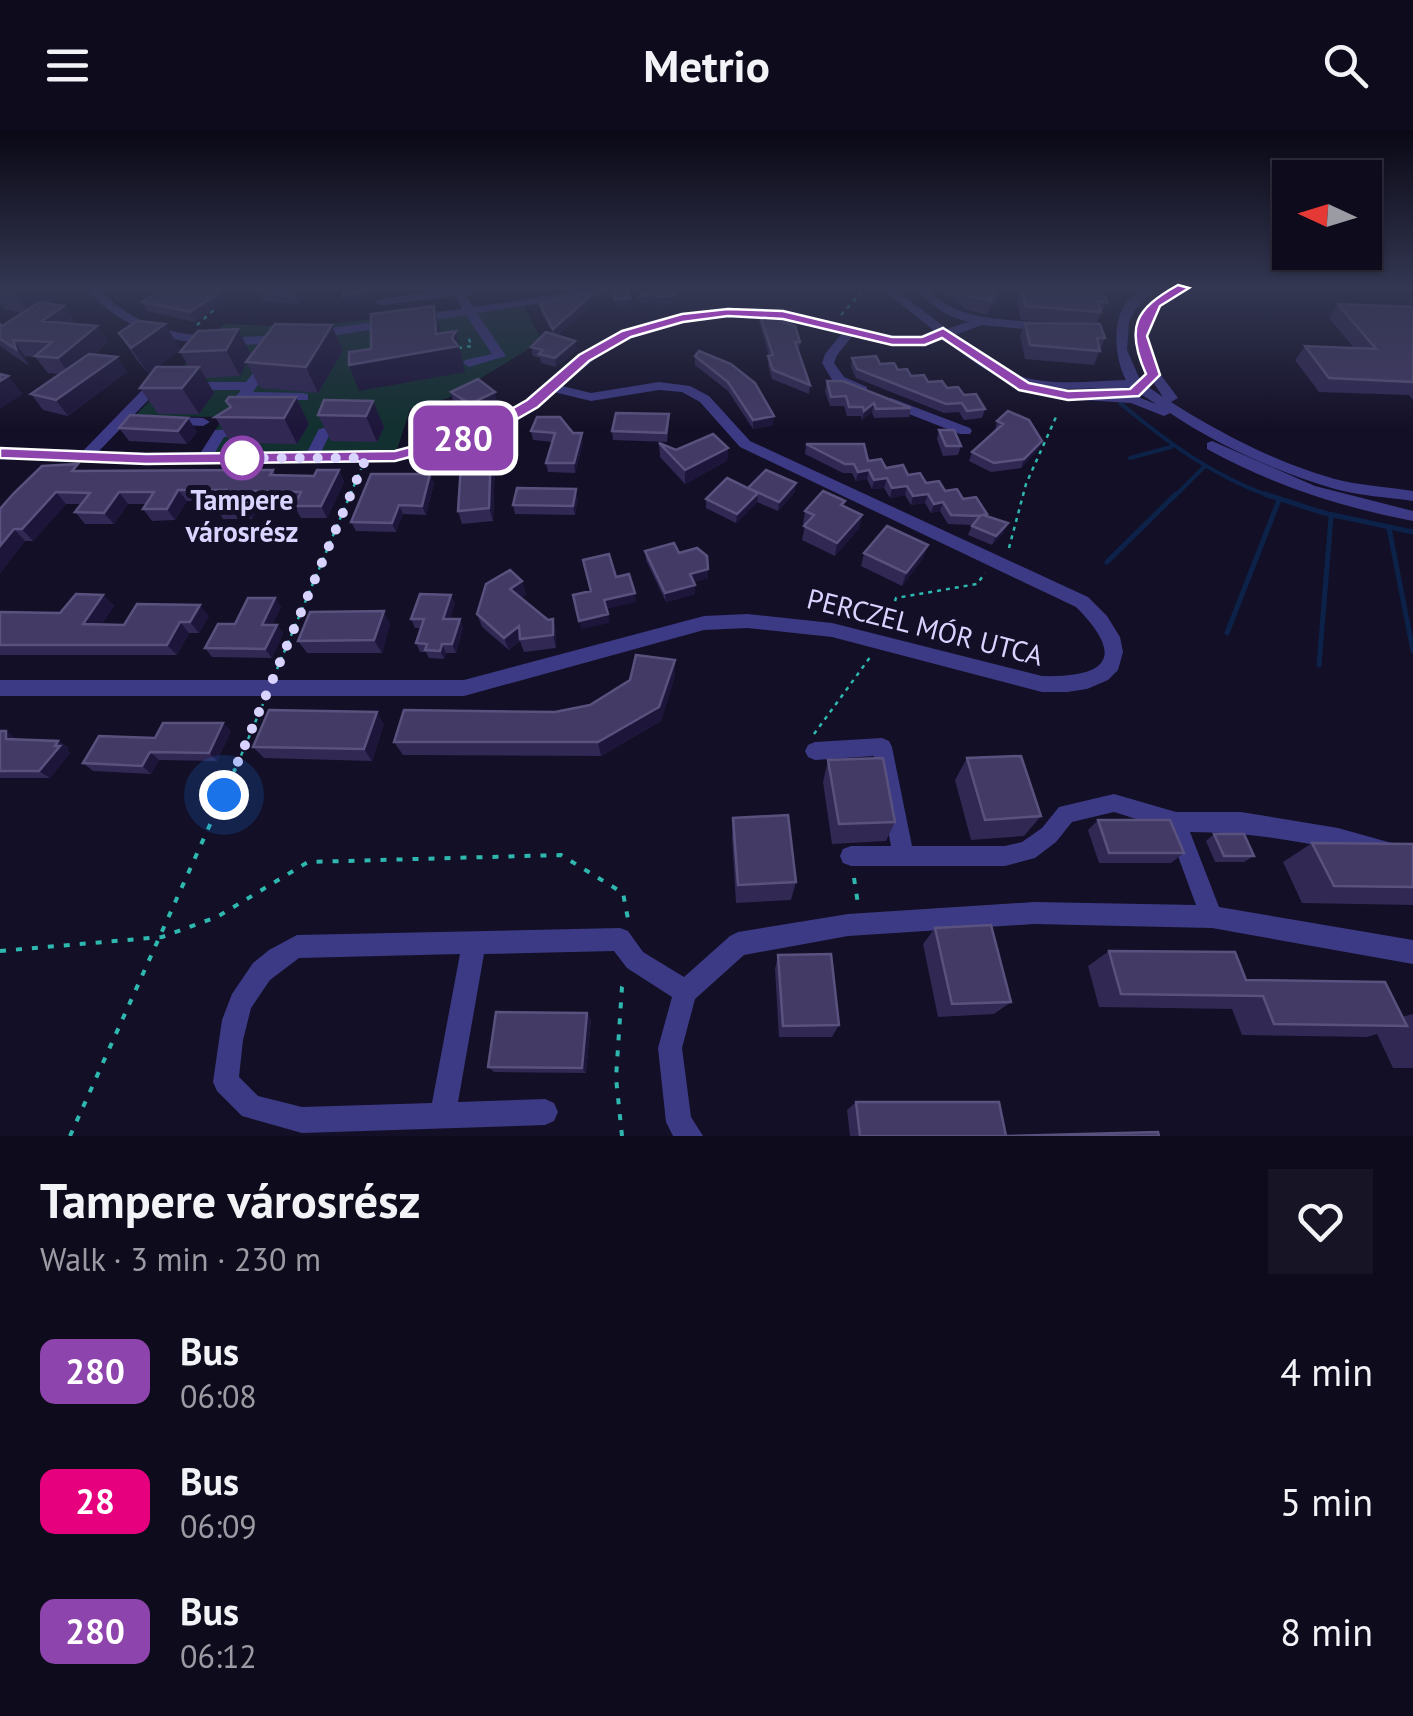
<!DOCTYPE html>
<meta charset="utf-8">
<style>
body{margin:0;font-family:"PT Sans",sans-serif;background:#171425;color:#f1f3f6;height:100vh;display:flex;flex-direction:column;font-size:38px;white-space:nowrap}
*{box-sizing:border-box;margin:0}
p{font-size:32px;color:#9b9ba3}
.icon{flex:none;width:55px;height:55px;fill:none;stroke:currentColor;stroke-width:2;stroke-linecap:round;stroke-linejoin:round}
.map{position:relative;height:1006px;overflow:hidden}
.drawer{display:flex;flex-direction:column;background:#0e0b1c;flex:1}
.drawer>*{flex:none}
.badge{padding:0 20px;border-radius:15px;font-size:35px;line-height:65px}
.needle{width:65px;rotate:274deg}
.tools{position:absolute;left:1272px;top:30px;display:grid;gap:20px}
.tools a{display:grid;place-items:center;width:110px;height:110px;border-radius:0px;background:#0e0b1c;box-shadow:0 2px 8px #0004,0 0 0 2px #2e2b3b;font-size:50px}
.you{position:absolute;width:50px;height:50px;margin:-25px;border:8px solid #fff;border-radius:50%;background:#1a73e8;box-shadow:0 0 0 15px #1a73e833}
.map>.badge{position:absolute;translate:-50% -50%;box-shadow:0 0 0 5px #fff}
.round{display:grid;place-items:center;flex:none;width:105px;height:105px;border-radius:0px;background:#171425}
.summary{display:flex;align-items:center;justify-content:space-between;height:170px;padding:0 40px}
h1{font-size:48px;font-weight:700;line-height:75px}
ul{padding:0;list-style:none}
li{display:flex;align-items:center;gap:30px;height:130px;padding:0 40px}
li div{flex:1}
li b{display:block;font-size:38px}
li em{font-style:normal}
li .badge{min-width:110px;font-weight:700;text-align:center}
header{display:flex;justify-content:space-between;align-items:center;height:130px;padding:0 40px;background:#0e0b1c;font-size:45px;font-weight:700}
.map>svg:first-child{display:block}
.green{fill:#12302f}
.lines{fill:none;stroke-linecap:round;stroke-linejoin:round}
.stream-far1{stroke:#0c2248;stroke-width:4}
.stream{stroke:#0c2248;stroke-width:5}
.path-far1{stroke:#2fb8b0;stroke-width:2.5;stroke-dasharray:4 5;stroke-linecap:butt}
.path{stroke:#2fb8b0;stroke-width:4;stroke-dasharray:6 10;stroke-linecap:butt}
.minor{fill:#3d3a85;fill-rule:evenodd}
.wall{fill:#312854}
.shaded-wall{fill:#1d163a}
.building{fill:#433a66;stroke:#5a527e;stroke-width:2.5}
.line{fill:#8e44ad;stroke:#fff;stroke-width:2.5}
.walk{stroke:#d9d4ff;stroke-width:10;stroke-dasharray:0 18}
.stop-dot{fill:#fff;stroke:#8e44ad;stroke-width:5}
.labels{text-anchor:middle;stroke-width:10;stroke-linejoin:round;paint-order:stroke}
.stop-label{font-size:28px;font-weight:bold;fill:#d9d4ff;stroke:#130f26}
.street-label{font-size:28px;fill:#d9d4ff;stroke:#130f26}
</style>
<header><svg class="icon" aria-label="menu" viewBox="0 0 24 24"><path d="M4 6h16M4 12h16M4 18h16"/></svg>Metrio<svg class="icon" aria-label="search" viewBox="0 0 24 24"><circle cx="10" cy="10" r="6"/><path d="M15 15l6 6"/></svg></header>
<div class="map">
<svg width="1413" height="1006" viewBox="0 0 1413 1006">
<rect width="100%" height="100%" fill="#130f26"/>
<path class="green" d="M522,172l20,39 -94,57 -38,11 -15,47 -198,2 27,-41 -89,-1 89,-92 78,3z"/>
<g class="lines">
<path class="stream-far1" d="M1120,273c48,40 93,73 152,94
M1130,328l41,-11
M1174,367l31,-31"/>
<path class="stream" d="M1265,364l59,19 89,19
M1389,398l24,123
M1107,432l69,-68
M1227,503l52,-133
M1319,535l12,-148"/>
<path class="path-far1" d="M841,185l19,-21
M197,195l20,-18
M458,218l14,-2 -5,-11
M1009,418l17,-64 30,-67
M887,497l9,-29 81,-14 8,-11
M277,539l84,-200
M814,604l57,-78
M234,642l29,-68"/>
<path class="path" d="M854,748l4,26
M0,821l162,-14 55,-20 91,-55 253,-7 62,38 5,26
M70,1006l165,-367
M622,1006l-6,-58 6,-91 4,-8"/>
<path class="minor" d="M86,158h12c47,53 121,53 187,46l6,4 -6,4c-70,7 -151,5 -199,-54z
M451,158h47l-6,3 -26,4 7,12 125,-19h28l-6,3 -143,22 29,43 -37,11 -6,-4 2,-3 27,-6 -26,-39 -155,24 -6,-4 6,-4 151,-22 -7,-13 -74,9 -6,-3 6,-3z
M881,158h13l53,41 21,-7c-22,-6 -38,-16 -53,-34h12c33,36 77,29 120,36l2,3 -6,4 -61,-6 -27,10c16,13 33,27 52,36 35,17 82,10 119,9 -16,-30 -16,-92 31,-92l-22,22 -6,12 -2,28 14,32 22,15 -20,-30 -9,-31c13,-28 19,-48 55,-48l-29,17 -14,31 9,31 23,31 -7,4c50,32 114,65 172,79 23,5 47,6 70,10v10c-26,-4 -53,-5 -78,-12 -57,-17 -116,-43 -165,-76l-6,3 -33,-13 -64,-4 -7,-4 7,-4 66,4 23,9 -24,-16 -79,1 -29,-5 -11,2 -38,-23 -31,-24c-32,11 -58,2 -90,-5l-17,21 -3,8 10,14 23,10v6l-5,1 -28,-11 -12,-20 3,-9 18,-22 -89,-16 -51,3 -46,8 -46,19 -49,40 29,7 68,-11 31,4 19,10 41,45 338,156 19,19 13,21 3,15 -5,18 -10,10 -21,9 -20,3h-25l-210,-55 -85,-9 -43,2 -240,66h-464v-16h464l240,-64 43,-2 85,9 210,53c66,2 84,-19 34,-69l-336,-160 -40,-45 -18,-10 -23,-2 -68,11 -37,-9 -49,34 -23,10 -87,25 -249,3 -146,-6v-10l82,4 68,-70 13,-1 7,4 -11,4 -61,63 102,2 15,-24 20,-1 7,4 -2,3 -16,1 -10,17 93,-2 12,-23 5,-1 7,4 -10,20 74,-1 72,-20 -18,-21 2,-3h10l18,19 48,-26 76,-60 51,-20 49,-9 51,-3 153,30 30,-5z
M1001,158h28c-6,5 -22,5 -28,0z
M269,226l6,4 -22,32 50,1 5,1v6h-65l-7,-4 5,-6h-52l-7,-4 7,-4h57l19,-25z
M891,268l79,30 2,3 -2,3h-10l-74,-29 -2,-3z
M167,287l36,1 7,4 -7,4 -41,-2 -2,-3z
M1212,311l103,45 98,25v10c-73,-14 -141,-36 -206,-72v-6z
M882,608l7,3 3,6 20,99h93l17,-4 20,-14 17,-21 55,-13 62,18h65l97,16 75,21v20c-74,-21 -146,-37 -223,-37l29,75 194,33v24l-201,-36 -178,-4 -186,12 -104,19 -49,44 -13,49 9,69 12,19h-30l-7,-14 -8,-74 14,-51 -45,-29 -13,-17 -130,3 -26,148 87,-3 9,4 4,9 -4,9 -9,4 -243,8 -60,-17 -25,-25 -4,-9 9,-62 10,-26 21,-31 16,-13 28,-15 323,-7 8,3 15,21 41,25 46,-41 8,-4 110,-18 186,-12 162,3 -28,-76 -54,-17 -42,10 -16,20 -21,16 -30,8h-154l-8,-3 -3,-7 3,-7 8,-3h40l-17,-90 -59,4 -7,-3 -3,-6 3,-6 7,-3zM460,824l-28,149 -130,4 -44,-11 -19,-19 4,-37 8,-32 19,-28 29,-22z"/>
</g>
<path class="wall" d="M0,158h52l6,9 -10,6 16,3 11,16 -2,2 24,2 11,16 -14,13 23,2 10,15 -59,44 -25,-6 -12,-16 29,-20 -12,-1 -13,-16 -10,-1 4,10 -29,-20v-22l2,2 21,-13 -19,-4 -4,-6z
M104,158h57l-41,14z
M259,158h50l-10,16 -36,-3 -5,-10z
M938,158h63l-5,17 -5,-1 -4,11 -22,-6 -12,-11 -11,-2 -5,-5z
M1021,158h99l-3,6 -13,-1 3,9 -11,22 9,14 -11,27 -69,-6 -5,-23 5,-13 55,1 -59,-4 -4,-20z
M238,162l-43,30 -47,-11 -6,-9z
M595,162l1,9 -38,34 17,6 2,9 -21,17 -15,-4 -1,-5 -7,-2 -2,-9 22,-13 -12,-21 -1,-9z
M1410,171h3v99l-4,-5 -90,-3 -24,-32 10,-14 49,2 -25,-30 9,-14 67,3z
M759,183l41,29 -1,9h-1l12,34 -1,9 -37,-15 -4,-14 1,-9 -10,-35z
M165,194l15,25 -23,18h32l-9,-15 58,-23 13,26 92,-4 -25,42 -58,-5 -13,-25 -7,13 -35,2 9,15 -15,21h-41l-18,-26 14,-19 -6,4 -12,-14 -17,-26z
M695,226l36,8 42,61 -20,4 -25,-38 -33,-26z
M852,228l46,12 66,25 21,14 -3,9 -18,2 -5,-8 -15,1 -88,-35 -5,-11z
M827,251l84,27 -2,9 -35,1 -2,-6 -10,8 -1,-4h-14l-3,-10h-14l-5,-15z
M451,262l46,10 -25,11 -19,-12z
M296,267l13,27 -12,20 -66,-1 -16,-26 15,-9z
M373,271l11,26 -7,15 -46,-1 -13,-26z
M1008,281l30,39 -17,18 -30,4 -22,-11 3,-9 23,-21 2,-10z
M188,288l9,14 -10,12 -58,-3 -10,-13z
M669,294l-2,18 -54,-2 -1,-9z
M939,300l22,16 -3,9 -15,1 -6,-17z
M531,301l42,2 10,9 -8,31 -27,-1 -2,-9 7,-21 -20,-2z
M659,313l17,7 52,-2 -1,13 -42,23 -25,-27z
M806,314l62,17 40,14 37,16 18,8 41,33 -12,13 -24,-10 4,-10 -24,-1 -8,-13 -9,2 -6,-10 -14,2 -6,-10 -15,3 -6,-10 -12,1 -5,-10 -11,2 -4,-8h-9l-38,-19z
M491,317l4,13 -2,61 -31,3 -4,-13z
M273,340l3,6h38l25,-6 5,12 -17,36h-26l-7,-12 1,-2 -34,-1 -9,16h-29l-7,-11 3,-7h-32l-12,19 -23,1 -9,-12 4,-5h-19l-14,20h-29l-10,-12 6,-8h-15l-33,37h-8l-25,32v-64l84,-38z
M430,344l4,9 -8,32 -23,-1 -7,18 -40,-1 -5,-9z
M748,358l47,4 -17,19 -21,-9 -21,21 -30,-15v-9z
M578,368l-3,17 -60,-1 -2,-9z
M845,371l-1,5 18,9 -3,13 -24,28 -33,-16 3,-15 -2,-1 2,-13z
M928,415l-5,13 -21,28 -41,-20 3,-13z
M645,421l34,2 29,25 -14,4 1,12 -29,8 -20,-42z
M522,451l4,14 -5,3 27,22 5,-1 3,13v16l-32,4 -4,-11 -11,9 -27,-23 -5,-13z
M103,465l11,11 -13,19h23l85,-9 -10,17h-10l-12,22h-177v-43l60,1z
M275,468l6,9 -9,18h5l6,8 -11,25 -60,-1 -7,-9 30,-24z
M455,473l-5,16h10l3,9 -7,25h-10l-2,6 -15,-1 -3,-6h-6l-4,-9 6,-15h-7l-4,-9z
M390,494l-8,29h-75l-9,-12z
M675,530v15l-14,46 -60,35 -198,-1 -9,-13 196,-37z
M384,594l-12,37 -108,-3 -11,-11z
M0,601l17,8 41,2 11,7 -2,3 3,2 -20,25h-50z
M231,601l-14,30 -58,-1 -8,14 -58,-3 -10,-8 72,-25z
M967,628l74,58 -17,20 -53,4 -16,-60z
M828,630l67,62 -9,19 -54,3 -9,-62z
M733,688l63,64 -5,18 -55,3 -4,-66z
M1098,690l86,33 -13,10h-72l-11,-33z
M1214,704l40,22 -10,6h-29l-9,-21z
M1312,713l101,1v61l-111,-2 -19,-41z
M935,798l76,74 -17,12 -56,3 -15,-73z
M1109,821l137,29 156,37 11,-3v54h-20l-16,-34 -10,3 -125,-2 -10,-26 -133,-2 -11,-41z
M778,825l61,70 -7,12h-53l-4,-68z
M591,889l-5,54 -92,-1 -6,-5z
M856,972l150,34h153h-309l-3,-26z"/>
<path class="shaded-wall" d="M13,158h39l6,9 -28,17 -19,-25z
M111,158h50v1l-41,13z
M226,158h10l2,4 -43,30 -5,-10z
M299,158h10l-10,16 -5,-10z
M372,158h3v10l-28,7 -4,-9z
M403,158h24l-23,4z
M595,162l1,9 -41,37 -2,-9z
M655,164l1,8 -17,3v-9z
M674,165v9l-16,2 -1,-9z
M630,168l1,8 -15,3 -1,-9z
M64,176l11,16 -21,15 -12,-16z
M434,176l7,25 2,18 13,-18 9,41 -106,19 -10,-26 87,-31z
M165,194l15,25 -32,24 -17,-25z
M332,195l11,26 -25,42 -12,-26z
M97,196l11,16 -38,33 -12,-17z
M238,199l13,26 -11,21 -14,-26z
M13,210l12,16 4,10 -13,-17z
M575,211l2,9 -21,17 -1,-9z
M117,227l10,15 -59,44 -12,-16z
M199,237l15,26 -15,21 -17,-26z
M8,246l15,18 -23,15v-28z
M495,262l2,10 -25,11 -2,-9z
M296,267l13,27 -12,20 -13,-26z
M373,271l11,26 -7,15 -11,-26z
M874,273l-2,9 -10,8 2,-9z
M774,286l-1,9 -20,4v-9z
M188,288l9,14 -10,12 -9,-13z
M582,303l1,9 -8,31 -1,-10z
M1042,311l-4,9 -17,18 3,-9z
M491,317l4,13 -2,61 -4,-13z
M728,318l-1,13 -42,23v-14z
M339,340l5,12 -17,36 -6,-12z
M869,340l-2,9 -11,2 2,-9z
M430,344l4,9 -8,32 -4,-9z
M887,348l-3,10 -12,1 2,-9z
M796,353l-1,9 -17,19 1,-9z
M907,356l-2,9 -15,3 2,-10z
M576,359l2,9 -3,17 -2,-9z
M178,360l9,11 -12,19 -8,-11z
M254,361l7,12 -9,16 -7,-11z
M56,362l10,12 -33,37 -11,-12z
M119,362l9,12 -14,20 -10,-11z
M758,363l-1,9 -21,21 1,-9z
M928,364l-3,9 -14,2 2,-9z
M943,372l-3,9 -9,2 3,-9z
M399,375l4,9 -7,18 -4,-9z
M862,385l-3,13 -24,28 2,-13z
M1008,393l-4,9 -12,13 4,-9z
M14,399l11,12 -25,32v-27z
M928,415l-5,13 -21,28 4,-13z
M708,439v9l-18,5v-9z
M522,451l4,14 -12,7 -4,-13z
M695,455v9l-29,8 -1,-9z
M635,463l1,9 -30,7 -2,-9z
M103,465l11,11 -19,29 -12,-11z
M451,465l4,8 -8,25 -4,-9z
M275,468l6,9 -13,26 -6,-8z
M200,475l9,11 -10,17 -9,-11z
M384,481l6,13 -8,29 -8,-13z
M608,484l2,9 -29,6 -2,-8z
M460,489l3,9 -7,25 -4,-9z
M553,489l3,13v16l-3,-13z
M180,492l9,11 -12,22 -10,-10z
M277,495l6,8 -11,25 -7,-9z
M519,496l1,15 -11,9 -5,-12z
M442,514l4,9 -2,6 -4,-8z
M675,530v15l-14,46 -60,35 -3,-14z
M377,582l7,12 -12,37 -8,-12z
M223,593l8,8 -14,30 -8,-8z
M6,601l11,8h-11z
M58,611l11,7 -2,3 3,2 -20,25 -11,-7z
M150,622l9,8 -8,14 -9,-8z
M587,883l4,6 -5,54 -4,-5z"/>
<path class="building" d="M163,158h63l-36,24 -48,-10z
M259,158h40l-5,6 -36,-3z
M344,158h28v1l-29,7z
M609,158h16l5,10 -15,2z
M647,158h23l4,7 -17,2 -2,-3 -16,2z
M960,158h41l-1,3 -6,-1 -3,11 -22,-5z
M1022,158l32,1 -1,-1h49l5,14 -9,-1 3,11 -75,-6z
M595,162l-42,37 -13,-25z
M40,172l24,4 -22,15 55,5 -39,32 -23,-2 17,-14 -39,-2 3,9 -16,-10v-15l2,2z
M1338,174l75,3v75l-84,-4 -24,-32 71,3z
M434,176l2,28 20,-3 -4,7 6,8 -109,19v-13l22,-3v-35z
M759,183l36,13 5,16h-5l15,43 -37,-15 -5,-14 5,-1z
M137,191l28,3 -34,24 -12,-15z
M1025,193l75,1 5,14h-8l3,13 -70,-6z
M275,194l57,1 -26,42 -60,-5z
M238,199l-12,21 -46,2 18,-21z
M546,202l29,9 -20,17 -16,-4 4,-4 -12,-3z
M699,221l32,13 24,19 19,33 -21,4 -25,-38 -33,-26z
M89,224l28,3 -61,43 -25,-6z
M876,226l4,8 14,-1 4,7 9,-1 4,7 13,-1 4,7 14,-1 5,7 11,-1 6,8 12,-1 9,15 -18,2 -5,-8 -16,1 -89,-35 -5,-11z
M156,237h43l-17,21h-42z
M0,244l8,2 -8,5z
M478,249l17,13 -25,12 -19,-12z
M827,251h16l68,27 -35,1 -2,-6 -10,8 -1,-4h-14l-3,-11 -15,1z
M229,267h67l-12,21 -69,-1 16,-10 -5,-6z
M324,270l49,1 -7,15 -48,-1z
M1008,281l21,9 13,21 -18,18 -30,4 -22,-11 31,-28 -6,-3z
M616,283l53,1 -3,19 -54,-2z
M130,285l58,3 -10,13 -59,-3z
M537,287h23l13,16h9l-8,30h-28l9,-30 -24,-2z
M939,300h15l7,16h-15z
M713,304l15,14 -43,22 -26,-27 17,7z
M806,314h58l4,17 13,-2 5,9 17,-3 5,10 12,-2 6,10 13,-2 6,10 12,-2 6,10 13,-2 11,17 -4,1 25,8 -12,13 -24,-10 8,-10 -29,-1 -8,-13 -9,2 -6,-10 -15,2 -6,-10 -15,2 -5,-10 -13,2 -5,-10 -11,2 -4,-8h-9z
M491,317l-2,61 -31,3 4,-62z
M78,334l-6,7 201,-1 -3,5 44,1 3,-6h22l-18,36h-27l7,-14 -47,-1 -9,17h-29l10,-18h-48l-11,19h-24l11,-17h-35l-15,21 -29,-1 15,-19 -34,-1 -34,37h-8l-14,17v-37l14,-16 28,-27z
M766,340l30,13 -17,19 -31,-14z
M371,344h59l-8,32 -23,-1 -7,18 -41,-1z
M727,348l31,15 -21,21 -31,-15z
M517,358l59,1 -3,17 -60,-1z
M823,361l22,10 -4,4 21,10 -25,28 -33,-17 10,-11 -9,-4z
M887,396l41,19 -22,28 -42,-20z
M674,413l5,10 18,-5 10,8 1,13 -18,5 5,11 -30,8 -20,-42z
M609,424l7,23 13,-3 6,19 -31,7 4,14 -29,7 -6,-26 18,-4 -8,-31z
M510,440l12,11 -12,8 38,31 5,-1v16l-33,4 -1,-13 -15,12 -27,-24 9,-30z
M76,464l27,1 -20,29 41,1 13,-21 63,1 -10,17h-10l-13,23h-167v-33l60,1z
M420,464l31,1 -8,24h17l-8,25h-10l-2,7 -15,-1 2,-6 -11,-1 8,-24h-13z
M248,468h27l-13,27h15l-12,24 -60,-1 13,-24h17z
M384,481l-10,29 -76,1 12,-29z
M636,525l39,5 -16,47 -61,35h-204l10,-32 151,2 35,-7 40,-25z
M269,580l108,2 -13,37 -111,-2z
M163,593h60l-14,30 -59,-1 -8,14 -59,-3 16,-27 56,2z
M0,601h6v8l52,2 -3,5h5l-21,25h-39z
M1021,626l20,60 -56,4 -18,-62z
M883,628l12,64 -56,2 -11,-64z
M788,685l8,67 -58,3 -5,-67z
M1098,690h72l14,33h-75z
M1214,704h30l10,22h-30z
M1312,713l101,1v43l-79,-1z
M991,795l20,77 -59,2 -17,-76z
M1109,821l126,1 11,28 139,2 22,44 -133,-2 -11,-28 -142,-2z
M831,824l8,71 -56,1 -5,-71z
M496,882l91,1 -5,55 -94,-1z
M856,972h143l7,34 152,-4 1,4h-299z"/>
<linearGradient id="sky" x2="0" y2="1"><stop stop-color="#0a0815"/><stop offset="0.53" stop-color="#333752"/><stop offset="1" stop-color="#333752" stop-opacity="0"/></linearGradient>
<rect width="1413" height="299" fill="url(#sky)"/>
<path class="line" d="M1178,155l11,3 -29,18 -13,30 13,39 -21,21 -71,4 -49,-10 -77,-52 -17,7h-33l-109,-26 -55,-3 -45,6 -52,15 -42,24 -51,46 -33,19 -32,14 -78,21 -249,3 -146,-6v-10l146,6 249,-3 67,-18 32,-14 33,-19 52,-45 43,-24 60,-17 46,-5 55,2 109,26h30l21,-9 86,55 39,8 62,-2 16,-15c-21,-47 -11,-65 32,-89z"/>
<g class="lines">
<path class="walk" d="M224,665l142,-337h-124"/>
</g>
<circle class="stop-dot" cx="242" cy="328" r="20"/>
<g class="labels">
<g class="stop-label">
<text x="242" y="380">Tampere<tspan x="242" dy="32">városrész</tspan></text>
</g>
<g class="street-label">
<text transform="translate(925 497) rotate(14)" y="10">PERCZEL MÓR UTCA</text>
</g>
</g>
</svg>
<div class="tools">
<a><svg class="needle" viewBox="-14 -14 28 28"><path d="M0-13l5 13h-10z" fill="#e53935"/><path d="M0 13l5-13h-10z" fill="#9b9ba3"/></svg></a>
</div>
<div class="you" style="left:224px;top:665px"></div>
<b class="badge" style="left:463px;top:308px;background:#8e44ad;color:#fff">280</b>
</div>
<section class="drawer">
<div class="summary"><div><h1>Tampere városrész</h1><p>Walk · 3 min · 230 m</p></div><a class="round"><svg class="icon" aria-label="heart" viewBox="0 0 24 24"><path d="M12 20l-8-8c-3-5 5-10 8-4 3-6 11-1 8 4z"/></svg></a></div>
<ul>
<li><span class="badge" style="background:#8e44ad;color:#fff">280</span><div><b>Bus</b><p>06:08</p></div><em>4 min</em></li>
<li><span class="badge" style="background:#e6007e;color:#fff">28</span><div><b>Bus</b><p>06:09</p></div><em>5 min</em></li>
<li><span class="badge" style="background:#8e44ad;color:#fff">280</span><div><b>Bus</b><p>06:12</p></div><em>8 min</em></li>
</ul>
</section>
